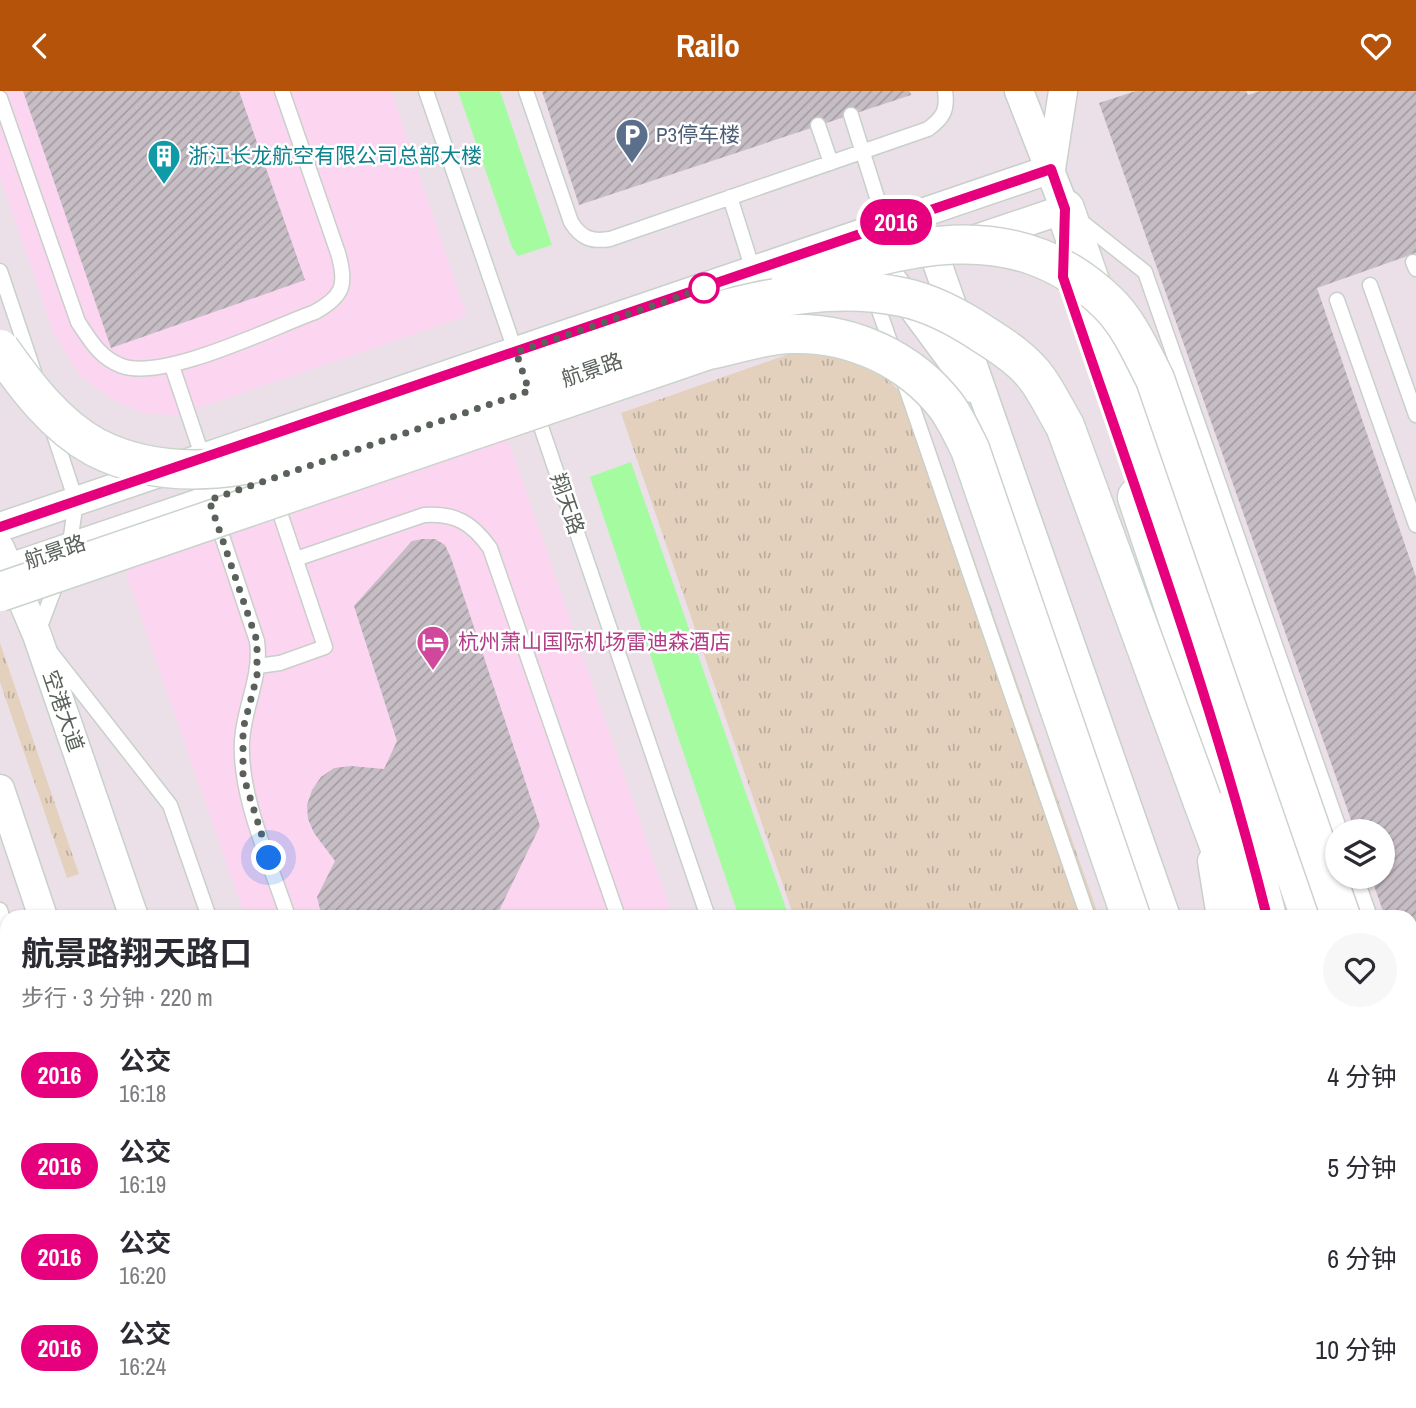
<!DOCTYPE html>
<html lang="zh">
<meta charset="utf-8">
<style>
body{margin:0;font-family:"Archivo Narrow","Noto Sans SC",sans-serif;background:#f7f7f7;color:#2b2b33;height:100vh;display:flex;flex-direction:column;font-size:26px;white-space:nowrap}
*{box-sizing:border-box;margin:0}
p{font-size:23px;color:#7c7c81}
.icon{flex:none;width:38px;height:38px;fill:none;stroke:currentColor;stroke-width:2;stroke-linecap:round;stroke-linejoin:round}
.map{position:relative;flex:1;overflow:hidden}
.sheet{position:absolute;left:0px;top:819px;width:1418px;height:499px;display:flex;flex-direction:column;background:#fff;border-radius:21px 21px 0 0;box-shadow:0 2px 5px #0004}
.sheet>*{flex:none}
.badge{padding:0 14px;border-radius:23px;font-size:24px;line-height:46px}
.buttons{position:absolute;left:1325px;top:728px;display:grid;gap:14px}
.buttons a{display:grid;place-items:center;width:70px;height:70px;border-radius:50%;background:#fff;box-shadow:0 2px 5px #0004;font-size:35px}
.you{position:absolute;width:35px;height:35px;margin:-18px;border:5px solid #fff;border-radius:50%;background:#1a73e8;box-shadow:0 0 0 10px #1a73e833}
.map>.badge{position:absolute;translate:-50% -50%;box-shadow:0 0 0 4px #fff}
.round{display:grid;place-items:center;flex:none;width:74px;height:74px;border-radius:37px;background:#f7f7f7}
.head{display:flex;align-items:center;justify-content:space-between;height:119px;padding:0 21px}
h1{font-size:33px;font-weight:700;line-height:52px}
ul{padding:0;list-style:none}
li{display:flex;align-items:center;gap:21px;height:91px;padding:0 21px}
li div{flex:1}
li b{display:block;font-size:26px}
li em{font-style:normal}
li .badge{min-width:77px;font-weight:700;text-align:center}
header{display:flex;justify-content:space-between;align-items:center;height:91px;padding:0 21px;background:#b45309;color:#fff;font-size:32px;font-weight:700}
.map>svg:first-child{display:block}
.commercial{fill:#fcd5f1}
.grass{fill:url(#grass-tufts)}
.water{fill:#a4fba0}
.building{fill:url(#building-hatch)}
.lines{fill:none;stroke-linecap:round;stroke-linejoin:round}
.service-casing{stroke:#c9d0ca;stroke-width:17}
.minor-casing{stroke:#c9d0ca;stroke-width:31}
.secondary-casing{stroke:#cbd4cc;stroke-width:41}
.service{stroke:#fff;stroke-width:14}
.minor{stroke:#fff;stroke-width:28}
.secondary{stroke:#fff;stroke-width:38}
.secondary-bridge-casing{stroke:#cbd4cc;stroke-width:41;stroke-linecap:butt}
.secondary-bridge{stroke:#fff;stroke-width:38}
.line-casing{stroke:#fff;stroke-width:16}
.line{stroke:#e6007e;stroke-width:10}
.walk{stroke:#59615a;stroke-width:7;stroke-dasharray:0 12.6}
.stop-dot{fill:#fff;stroke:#e6007e;stroke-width:3.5}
.labels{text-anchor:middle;stroke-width:5;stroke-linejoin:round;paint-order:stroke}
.service-label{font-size:21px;fill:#4e5e75;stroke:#fff;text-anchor:start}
.culture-label{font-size:21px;fill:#0d838f;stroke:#fff;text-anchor:start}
.street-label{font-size:21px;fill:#59615a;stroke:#fff}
.hotel-label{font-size:21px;fill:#b23c85;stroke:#fff;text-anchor:start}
</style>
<header><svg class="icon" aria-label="back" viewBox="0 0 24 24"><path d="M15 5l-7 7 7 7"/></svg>Railo<svg class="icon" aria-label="heart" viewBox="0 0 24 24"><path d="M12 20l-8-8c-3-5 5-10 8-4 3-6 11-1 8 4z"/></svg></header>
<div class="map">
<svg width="1416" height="1317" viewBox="0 0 1416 1317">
<defs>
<pattern id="grass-tufts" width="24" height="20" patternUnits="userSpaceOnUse" patternTransform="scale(1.75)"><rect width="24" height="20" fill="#e3d1bd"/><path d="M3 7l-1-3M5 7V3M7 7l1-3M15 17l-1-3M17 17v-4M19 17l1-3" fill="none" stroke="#bbad9d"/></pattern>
<pattern id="building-hatch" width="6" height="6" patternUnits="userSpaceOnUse" patternTransform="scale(1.75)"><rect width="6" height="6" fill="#c6bdc5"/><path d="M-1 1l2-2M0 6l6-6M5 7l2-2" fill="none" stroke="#a49da3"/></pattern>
</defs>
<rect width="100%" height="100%" fill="#ebe0e8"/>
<path class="commercial" d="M0,0h391l76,225 -289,99 -32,-1 -31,-13 -34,-24 -27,-43 -54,-157z
M503,346l6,5 164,475h-428l-118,-340 2,-9 6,-7z
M0,1011l7,19v281h118l2,6h-127z"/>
<path class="grass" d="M792,262l51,5 44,21 37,37 175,501h-305l-173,-504z
M0,552l79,231 -12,4 -67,-196z
M377,1311h436l1,6h-434z
M871,1311h389l2,6h-391z"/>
<path class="water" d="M458,0h42l52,154 -34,11 -6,-9z
M631,371l158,455h-50l-149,-440z
M450,1311h313l-2,6h-310z"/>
<path class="building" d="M23,0h216l66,189 -194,68z
M542,0h368l1,4 -332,110z
M1136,0h110l2,4 12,-4h156v162l-99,35 99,289v428l-6,-15v-73h-25l-14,-40h11v-46h-27l-256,-728z
M422,448h13l10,6 6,13 89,268 -44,91h-174l-5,-20 18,-36 -21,-28 -6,-14 -1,-14 5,-15 9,-13 13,-9 17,-2 33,3 13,-28 -43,-135 58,-65z
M0,1151l7,20v139l-7,3z"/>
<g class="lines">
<defs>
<path id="service" d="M426,0l91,265
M526,0l45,131c10,16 20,20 39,17l318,-110c15,-11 20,-19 17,-38
M0,7l78,224c12,18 22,36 44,44 42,15 149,-38 193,-54 29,-16 32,-28 23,-59l-56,-162
M851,24l35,111
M818,34l13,38
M730,106l23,73
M1078,128l67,53 195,559
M1413,171l3,7
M0,180l34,101
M1370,194l46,130
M874,205l20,57
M1337,209l79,225
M172,275l31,92
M903,288l185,538
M536,321l172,505
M52,337l24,73 -7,49
M216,427l41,123c5,36 -13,65 -15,100 -3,56 29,123 46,176
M296,468l128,-44c32,-2 48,8 66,33l128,369
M38,541l20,-53
M52,563l118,151 39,112
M258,575l22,-3 45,-16 -49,-146
M1356,786l14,40
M0,819l7,21
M1410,944l6,15
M169,1311l2,6
M337,1311l2,6
M857,1311l1,6"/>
<path id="minor" d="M1051,78l12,-78
M921,140l13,23 232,663
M874,148l11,31 87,118
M970,150l95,-32 -46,-118
M0,436l1051,-358
M0,457l37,87 97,282
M0,480l306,-104
M0,698l43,128
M1212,770l9,56
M212,1311l2,6
M300,1311l2,6
M1357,1311l2,6"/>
<path id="secondary" d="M1065,118l245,708
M1137,406c46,139 95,277 130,420
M1202,709l43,115
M1410,1026l6,16
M1410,1124l6,17
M1410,1240l6,11
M1276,1311l1,6
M1413,1317l3,-10"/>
</defs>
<use href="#service" class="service-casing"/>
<use href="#minor" class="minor-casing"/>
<use href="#secondary" class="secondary-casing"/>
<use href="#service" class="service"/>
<use href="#minor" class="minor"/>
<use href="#secondary" class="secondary"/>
<defs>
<path id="secondary-bridge" d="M790,193c108,-38 223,-73 317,18 22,21 34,50 48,77l186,538
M0,258c26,37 55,76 95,98 93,48 200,9 290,-23 71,-25 143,-50 214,-74 92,-32 205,-74 303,-53 29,6 57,21 81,37 19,12 42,27 55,46 10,14 18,31 27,46l137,374
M0,501l708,-242c27,-5 57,-16 84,-16 60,-2 119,26 155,73 9,13 16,28 23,42l161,468"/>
</defs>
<use href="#secondary-bridge" class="secondary-bridge-casing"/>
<use href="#secondary-bridge" class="secondary-bridge"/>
</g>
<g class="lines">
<defs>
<path id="line" d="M0,436l1051,-358 14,40 -2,68c72,212 150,423 204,640"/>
</defs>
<use href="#line" class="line-casing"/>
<use href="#line" class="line"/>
<path class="walk" d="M269,767l-26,-83v-46l14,-53v-35l-48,-141 320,-109 -13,-39 188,-64"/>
</g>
<defs>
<symbol id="parking-pin" viewBox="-11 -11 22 30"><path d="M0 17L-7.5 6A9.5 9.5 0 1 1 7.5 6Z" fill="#5c6f8a" stroke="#fff"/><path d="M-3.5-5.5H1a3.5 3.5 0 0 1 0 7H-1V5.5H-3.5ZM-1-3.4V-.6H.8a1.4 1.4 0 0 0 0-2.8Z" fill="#fff"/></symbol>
<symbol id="building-pin" viewBox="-11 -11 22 30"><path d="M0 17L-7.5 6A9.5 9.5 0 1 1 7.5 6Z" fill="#0f9aa8" stroke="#fff"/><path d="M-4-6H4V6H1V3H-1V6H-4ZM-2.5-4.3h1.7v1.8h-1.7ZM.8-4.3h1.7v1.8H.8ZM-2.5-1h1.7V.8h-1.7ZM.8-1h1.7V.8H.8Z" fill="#fff"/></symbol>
<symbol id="hotel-pin" viewBox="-11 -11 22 30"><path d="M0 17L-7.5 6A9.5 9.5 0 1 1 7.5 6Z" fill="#d1479c" stroke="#fff"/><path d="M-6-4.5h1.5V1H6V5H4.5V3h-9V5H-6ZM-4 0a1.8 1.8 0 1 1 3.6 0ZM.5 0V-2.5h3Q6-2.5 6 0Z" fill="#fff"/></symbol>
</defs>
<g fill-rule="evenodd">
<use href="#parking-pin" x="613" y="25" width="38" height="52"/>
<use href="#building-pin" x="145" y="46" width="38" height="52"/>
<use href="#hotel-pin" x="414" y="532" width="38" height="52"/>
</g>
<circle class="stop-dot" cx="704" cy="197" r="14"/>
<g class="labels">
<g class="service-label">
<text x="656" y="51">P3停车楼</text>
</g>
<g class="culture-label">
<text x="188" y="72">浙江长龙航空有限公司总部大楼</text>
</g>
<g class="street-label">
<text transform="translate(592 279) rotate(-19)" y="7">航景路</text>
<text transform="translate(567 413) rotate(71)" y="7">翔天路</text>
<text transform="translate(55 461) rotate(-19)" y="7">航景路</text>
<text transform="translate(63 620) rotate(71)" y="7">空港大道</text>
</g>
<g class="hotel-label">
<text x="458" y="558">杭州萧山国际机场雷迪森酒店</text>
</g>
</g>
</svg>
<div class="buttons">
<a><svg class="icon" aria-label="layers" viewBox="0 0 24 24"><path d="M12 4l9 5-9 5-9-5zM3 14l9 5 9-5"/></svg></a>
</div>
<div class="you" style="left:269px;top:767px"></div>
<b class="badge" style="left:896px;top:131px;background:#e6007e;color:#fff">2016</b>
<section class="sheet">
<div class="head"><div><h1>航景路翔天路口</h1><p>步行 · 3 分钟 · 220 m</p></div><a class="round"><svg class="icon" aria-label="heart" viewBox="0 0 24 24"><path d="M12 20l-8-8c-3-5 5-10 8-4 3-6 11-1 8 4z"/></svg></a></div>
<ul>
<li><span class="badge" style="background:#e6007e;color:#fff">2016</span><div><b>公交</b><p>16:18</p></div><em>4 分钟</em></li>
<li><span class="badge" style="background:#e6007e;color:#fff">2016</span><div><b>公交</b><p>16:19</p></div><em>5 分钟</em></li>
<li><span class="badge" style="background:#e6007e;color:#fff">2016</span><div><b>公交</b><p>16:20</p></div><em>6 分钟</em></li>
<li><span class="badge" style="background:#e6007e;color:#fff">2016</span><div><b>公交</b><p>16:24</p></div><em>10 分钟</em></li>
</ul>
</section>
</div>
